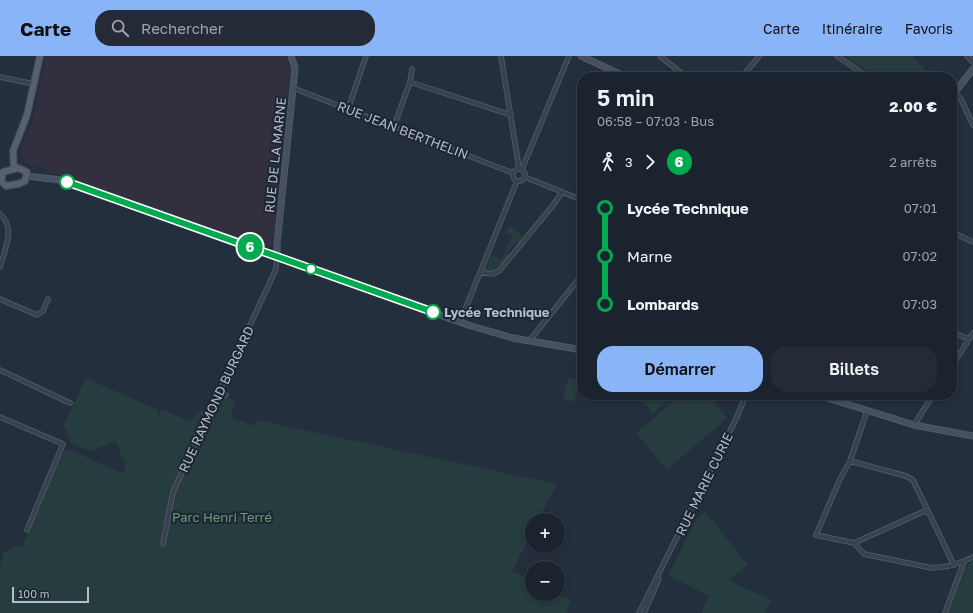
<!DOCTYPE html>
<html lang="fr">
<meta charset="utf-8">
<style>
body{margin:0;font-family:"Golos Text",sans-serif;background:#242b36;color:#f1f3f6;height:100vh;display:flex;flex-direction:column;font-size:15px;white-space:nowrap}
*{box-sizing:border-box;margin:0}
p{font-size:13px;color:#a0a4aa}
.icon{flex:none;width:22px;height:22px;fill:none;stroke:currentColor;stroke-width:2;stroke-linecap:round;stroke-linejoin:round}
.map{position:relative;flex:1;overflow:hidden}
.details{position:absolute;left:577px;top:16px;width:380px;height:328px;display:flex;flex-direction:column;background:#1b232e;border-radius:16px;box-shadow:0 2px 6px #0003,0 0 0 1px #39404a}
.details>*{flex:none}
.badge{padding:0 8px;border-radius:13px;font-size:14px;line-height:26px}
.fabs{position:absolute;left:525px;top:457px;display:grid;gap:8px}
.fabs a{display:grid;place-items:center;width:40px;height:40px;border-radius:50%;background:#1b232e;box-shadow:0 2px 6px #0003,0 0 0 1px #39404a;font-size:20px}
.scale{position:absolute;left:12px;bottom:10px;width:77px;box-sizing:border-box;padding-left:4px;border:2px solid #b4bcc9;border-top:0;font-size:11px;line-height:14px;white-space:nowrap;color:#b4bcc9;-webkit-text-stroke:3px #1d2633;paint-order:stroke}
.map>.badge{position:absolute;translate:-50% -50%;box-shadow:0 0 0 2px #fff}
.legs{display:flex;align-items:center;gap:6px;height:44px;padding:0 20px;font-size:13px}
.legs p{margin-inline-start:auto}
.head{display:flex;align-items:center;justify-content:space-between;height:68px;padding:0 20px}
h1{font-size:22px;font-weight:600;line-height:30px}
.button{display:flex;gap:8px;margin-top:auto;padding:8px 20px}
.button a{flex:1;height:46px;border-radius:16px;background:#8ab4f8;color:#111;font-size:16px;font-weight:600;line-height:46px;text-align:center}
.button a+a{background:#242b36;color:#f1f3f6}
ul{padding:0 20px;list-style:none}
li{display:flex;align-items:center;gap:14px;height:48px;font-size:15px}
li i{display:grid;place-items:center;width:6px;height:100%;margin:0 5px;background:currentColor}
li i::after{content:'';width:10px;height:10px;margin:-5px;border:3px solid;border-radius:50%;background:#1b232e}
li p{margin-inline-start:auto}
li:first-child i{background:linear-gradient(#0000 50%,currentColor 0)}
li:last-child i{background:linear-gradient(currentColor 50%,#0000 0)}
header{display:flex;align-items:center;gap:24px;box-sizing:border-box;height:56px;padding:0 20px;background:#8ab4f8;color:#111}
header strong{font-size:19px}
nav{display:flex;gap:22px;margin-inline-start:auto;font-size:14px}
.search{width:280px;height:36px;background:#242b36;display:flex;align-items:center;gap:10px;box-sizing:border-box;padding:0 14px;border-radius:16px;color:#a0a4aa;font-size:15px}
.map>svg:first-child{display:block}
.medical{fill:#32303f}
.green{fill:#263c3f}
.lines{fill:none;stroke-linecap:round;stroke-linejoin:round}
.street-casing{stroke:#565f6c;stroke-width:5.5}
.secondary-casing{stroke:#565f6c;stroke-width:7}
.primary-casing{stroke:#414a57;stroke-width:8}
.street{stroke:#38414e;stroke-width:4}
.secondary{stroke:#465061;stroke-width:5.5}
.primary{stroke:#56606e;stroke-width:6}
.line-1-casing{stroke:#fff;stroke-width:9}
.line-1{stroke:#00aa4e;stroke-width:6}
.stop-1-dot{fill:#fff;stroke:#00aa4e;stroke-width:2}
.labels{text-anchor:middle;stroke-width:4;stroke-linejoin:round;paint-order:stroke}
.street-label{font-size:13px;fill:#b4bcc9;stroke:#1d2633}
.stop-label{font-size:13px;font-weight:bold;fill:#b4bcc9;stroke:#1d2633;text-anchor:start}
.park-label{font-size:13px;fill:#6b9a76;stroke:#1d2633}
</style>
<header>
<strong>Carte</strong>
<div class="search"><svg class="icon" aria-label="search" viewBox="0 0 24 24"><circle cx="10" cy="10" r="6"/><path d="M15 15l6 6"/></svg>Rechercher</div>
<nav><a>Carte</a><a>Itinéraire</a><a>Favoris</a></nav>
</header>
<div class="map">
<svg width="973" height="557" viewBox="0 0 973 557">
<rect width="100%" height="100%" fill="#242f3e"/>
<path class="medical" d="M46,0h241l3,13 -18,176 -5,3 -15,-5 -228,-81 -4,-12 13,-30z"/>
<path class="green" d="M845,0h68l19,21h-55z
M509,170l15,11 -5,6 -3,-1 -9,11 3,2 -18,17 -7,-2 6,-15 11,4 10,-23 -6,-3z
M569,321l11,4 -7,21 -11,-4z
M86,322l72,32 -1,2 5,11 -3,-11 2,-3 28,12 13,-11 17,1 -2,-5 4,-9c6,-1 11,1 14,6l-4,14 23,9 3,-6 300,64 -19,36h-6v12l-20,39 20,10v13h25l14,7 -5,12h-566v-46l4,-15 9,-5h9l41,-95 7,-2 52,23 4,-6 -10,-26 -26,10 -19,-8 -7,-18z
M637,339h35l1,1 -20,17z
M680,339h28l19,23 -60,52 -31,-37z
M705,455l43,54 -20,15 43,20 -6,13h-64l8,-17 -41,-21 28,-55z
M973,505v52h-26l17,-45z"/>
<g class="lines">
<defs>
<path id="street" d="M501,0l18,112
M660,0l26,21
M837,0l31,21
M967,0l6,6
M0,21l34,7
M742,21l17,-21
M410,26l101,33
M293,32l220,85
M954,37l7,6 12,26
M348,53l18,-53
M394,70l16,-44 2,-13
M513 119a6 6 0 1 1 12 0a6 6 0 1 1-12 0Z
M522,113l47,-113
M525,121l57,23
M0,158c16,14 5,35 0,53
M952,176l21,10
M480,216l12,2 7,-3 55,-67 8,-12
M0,243l37,16 6,-4 5,-12
M460,266l57,-141
M952,276l17,7
M530,284l52,-65
M952,310l21,-33
M0,314l70,33
M219,336l7,3
M867,355l-17,50 -10,18 -24,56 38,8 10,11 68,14 17,-2 15,-5
M0,361l63,27 -36,86
M914,369l19,-30
M850,405l56,15 7,4 41,85
M854,487l73,-33
M163,488l10,-52 103,-223 1,-13
M639,557l98,-196 9,-22
M644,557l15,-34
M945,557l19,-52 9,-4"/>
<path id="secondary" d="M581,0l45,21
M952,40l21,-27
M27,120l34,4 407,145 45,13 69,12
M277,200v-12l16,-156 2,-20 -4,-12
M818,339l96,30 59,11"/>
<path id="primary" d="M18,112l9,4 -2,9 -7,3 -12,2 -5,-5 2,-9z
M14,113l-1,-18 14,-36 13,-59"/>
</defs>
<use href="#street" class="street-casing"/>
<use href="#secondary" class="secondary-casing"/>
<use href="#primary" class="primary-casing"/>
<use href="#street" class="street"/>
<use href="#secondary" class="secondary"/>
<use href="#primary" class="primary"/>
</g>
<g class="lines">
<defs>
<path id="line-1" d="M67,126l366,130"/>
</defs>
<use href="#line-1" class="line-1-casing"/>
<use href="#line-1" class="line-1"/>
</g>
<g class="stop-1-dot">
<circle cx="67" cy="126" r="7"/>
<circle cx="311" cy="213" r="5"/>
<circle cx="433" cy="256" r="7"/>
</g>
<g class="labels">
<g class="street-label">
<text transform="translate(403 74) rotate(21)" y="5">RUE JEAN BERTHELIN</text>
<text transform="translate(275 99) rotate(-84)" y="5">RUE DE LA MARNE</text>
<text transform="translate(216 343) rotate(-65)" y="5">RUE RAYMOND BURGARD</text>
<text transform="translate(704 428) rotate(-64)" y="5">RUE MARIE CURIE</text>
</g>
<g class="stop-label">
<text x="444" y="261">Lycée Technique</text>
</g>
<g class="park-label">
<text x="222" y="466">Parc Henri Terré</text>
</g>
</g>
</svg>
<div class="fabs">
<a>+</a>
<a>−</a>
</div>
<div class="scale">100 m</div>
<b class="badge" style="left:250px;top:191px;background:#00aa4e;color:#fff">6</b>
<section class="details">
<div class="head"><div><h1>5 min</h1><p>06:58 – 07:03 · Bus</p></div><b>2.00 €</b></div>
<div class="legs"><svg class="icon" aria-label="walk" viewBox="0 0 24 24"><circle cx="13" cy="4" r="2"/><path d="M13 8l-2 6 4 7M11 14l-3 7M7 12l3-4h3l4 4"/></svg>3<svg class="icon" aria-label="forward" viewBox="0 0 24 24"><path d="M9 5l7 7-7 7"/></svg><b class="badge" style="background:#00aa4e;color:#fff">6</b><p>2 arrêts</p></div>
<ul>
<li><i style="color:#00aa4e"></i><b>Lycée Technique</b><p>07:01</p></li>
<li><i style="color:#00aa4e"></i><span>Marne</span><p>07:02</p></li>
<li><i style="color:#00aa4e"></i><b>Lombards</b><p>07:03</p></li>
</ul>
<div class="button"><a>Démarrer</a><a>Billets</a></div>
</section>
</div>
